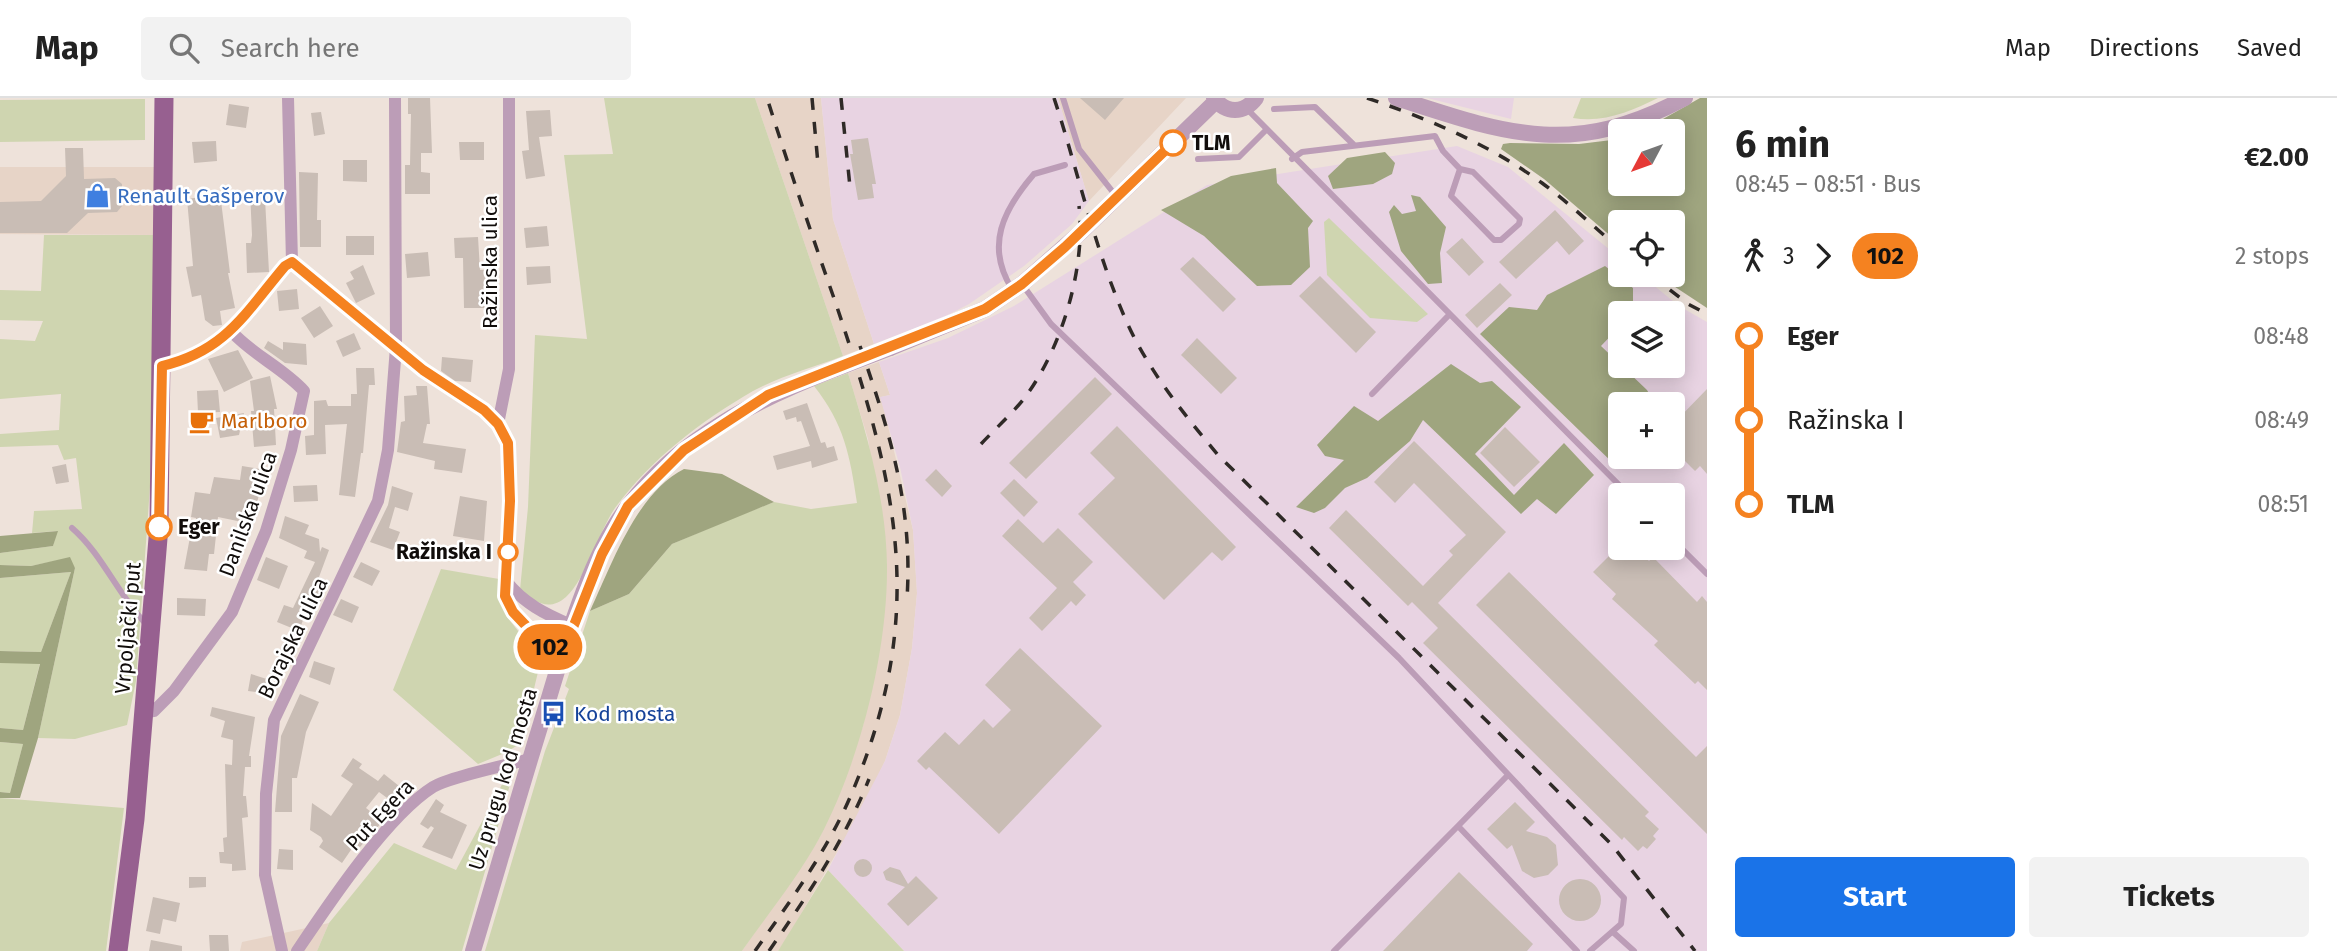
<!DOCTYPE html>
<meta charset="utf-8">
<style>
body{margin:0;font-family:"Fira Sans",sans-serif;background:#f2f2f2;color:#222;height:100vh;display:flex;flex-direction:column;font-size:26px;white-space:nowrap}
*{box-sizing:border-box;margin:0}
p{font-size:23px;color:#767676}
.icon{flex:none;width:38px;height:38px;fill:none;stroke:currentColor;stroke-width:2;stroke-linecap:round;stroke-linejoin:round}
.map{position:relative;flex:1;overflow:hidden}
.panel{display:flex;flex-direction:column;background:#fff;width:630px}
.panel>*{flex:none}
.badge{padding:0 14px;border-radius:23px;font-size:24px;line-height:46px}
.needle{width:46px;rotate:229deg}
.fabs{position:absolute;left:1608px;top:21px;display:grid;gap:14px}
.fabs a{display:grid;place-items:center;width:77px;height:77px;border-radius:7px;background:#fff;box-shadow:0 4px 18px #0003;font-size:35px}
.map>.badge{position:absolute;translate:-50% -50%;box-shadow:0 0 0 4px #fff}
.legs{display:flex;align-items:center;gap:10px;height:77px;padding:0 28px;font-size:23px}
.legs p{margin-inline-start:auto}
.summary{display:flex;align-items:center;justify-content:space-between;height:119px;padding:0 28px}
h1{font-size:38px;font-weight:700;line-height:52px}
.button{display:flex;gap:14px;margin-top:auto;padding:14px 28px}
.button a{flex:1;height:80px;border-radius:7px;background:#1a73e8;color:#fff;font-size:28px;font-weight:700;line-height:80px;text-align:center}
.button a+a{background:#f2f2f2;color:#222}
ul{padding:0 28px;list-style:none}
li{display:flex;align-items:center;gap:24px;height:84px;font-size:26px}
li i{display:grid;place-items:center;width:10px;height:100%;margin:0 9px;background:currentColor}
li i::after{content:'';width:18px;height:18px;margin:-9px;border:5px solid;border-radius:50%;background:#fff}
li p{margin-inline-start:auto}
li:first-child i{background:linear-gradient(#0000 50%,currentColor 0)}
li:last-child i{background:linear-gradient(currentColor 50%,#0000 0)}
header{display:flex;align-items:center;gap:42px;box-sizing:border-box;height:98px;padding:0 35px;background:#fff;border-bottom:2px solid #e0e0e0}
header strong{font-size:33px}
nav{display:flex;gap:38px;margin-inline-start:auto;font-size:24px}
.search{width:490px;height:63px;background:#f2f2f2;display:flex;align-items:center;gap:18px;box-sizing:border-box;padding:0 24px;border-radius:7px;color:#767676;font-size:26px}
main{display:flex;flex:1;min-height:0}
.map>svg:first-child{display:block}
.built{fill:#e7d4c7}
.industrial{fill:#e8d3e2;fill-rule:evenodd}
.green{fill:#cfd5b0}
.forest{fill:#9fa57f}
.building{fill:#c9bdb5}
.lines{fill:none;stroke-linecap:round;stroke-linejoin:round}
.service{stroke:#bc9db7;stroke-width:6}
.minor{stroke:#bc9db7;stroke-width:12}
.tertiary{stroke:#bc9db7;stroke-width:16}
.primary{stroke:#976090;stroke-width:19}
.rail{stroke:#2f2a27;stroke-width:3.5;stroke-dasharray:12 12;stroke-linecap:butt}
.tertiary-bridge{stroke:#bc9db7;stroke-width:16}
.line-1-casing{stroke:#fff;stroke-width:16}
.line-1{stroke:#f58220;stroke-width:10}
.stop-1-dot{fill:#fff;stroke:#f58220;stroke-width:3.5}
.labels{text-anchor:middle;stroke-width:5;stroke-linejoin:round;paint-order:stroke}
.stop-label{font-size:21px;font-weight:bold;fill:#110d0b;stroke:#fff;text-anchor:start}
.shop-label{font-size:21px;fill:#366cbe;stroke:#fff;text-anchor:start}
.street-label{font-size:21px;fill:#110d0b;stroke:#fff}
.food-label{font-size:21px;fill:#c56008;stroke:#fff;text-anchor:start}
.transit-label{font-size:21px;fill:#164399;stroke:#fff;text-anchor:start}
</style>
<header>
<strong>Map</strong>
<div class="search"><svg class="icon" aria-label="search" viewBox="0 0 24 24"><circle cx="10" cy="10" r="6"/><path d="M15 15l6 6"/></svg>Search here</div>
<nav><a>Map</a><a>Directions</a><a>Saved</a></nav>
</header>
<main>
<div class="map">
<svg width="1707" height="853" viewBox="0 0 1707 853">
<rect width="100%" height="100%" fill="#eee2da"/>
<path class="built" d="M755,0h66l12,121 41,125 -31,12z
M1058,0h128l-97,103z
M0,69h154v68l-154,-1z
M879,264l11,33 -9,2 32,133 4,63 -5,55 -12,67 -15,46 -24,50 -74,127 -9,13h-36l78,-114 43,-111 18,-87 6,-73 -19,-127 -20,-66z
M329,825l-12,28h-77l2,-9z"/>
<path class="industrial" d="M821,0h237l31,103 -17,23 -48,42 -55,38 -27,14 -68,26 -41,-125z
M1427,0h87l-3,21z
M1457,48l51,21 112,91v17h21l38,31 28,16v629h-803l-76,-81 57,-109 15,-46 12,-67 5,-55 -4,-63 -13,-63 -20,-70 10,-2 -11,-33 69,-24 66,-32 193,-121zM1620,215h53v53h-53zM1620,306h53v53h-53zM1620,397h53v53h-53z"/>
<path class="green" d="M604,0h151l88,258c-29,11 -62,20 -90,35 -52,30 -102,68 -138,117 -16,23 -29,71 -49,89 -17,15 -31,5 -46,-7l8,-83 7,-172 52,4 -23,-184 49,-1z
M1581,0h77c-27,13 -53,25 -85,20z
M145,1v41l-145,2v-42z
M1329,120l4,4 95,92 -11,8 -47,-4 -43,-43 -3,-53z
M44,137h110l-4,252 -14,194 -9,44 -52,14 -37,-1 37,-170 -6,-10 -38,8 -31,-1v-12l53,-7 4,-15 -25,2 2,-22 48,-2 -6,-51 -12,2 -6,-15 -58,2v-13l59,-4 2,-36 -61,5v-60l35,2 8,-20 -43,-1v-30l41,1z
M848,275c19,62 38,126 39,192 1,86 -27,196 -67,272 -22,40 -52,77 -78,114h-257l60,-200 24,-62 -4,-3 25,-75 39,-17 43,-50 61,-26 41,-16 37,7 46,-6c-7,-48 -13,-79 -43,-117z
M441,471l58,10 2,24 6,14 27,34 4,21 -17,71 -14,9 -29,12 -85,-74z
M71,474l-30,80 -41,-1v-73z
M0,565h40l-17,67 -23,-2z
M0,644l23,2 -13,49 -10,-1z
M506,679l5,4 -49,170h-145l12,-28 65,-80 62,27z
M0,700l124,10 -18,143h-106z
M828,772l76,81h-126z"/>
<path class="forest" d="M1700,0h7v210l-50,-33h16v-53h-53v22l-76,-65 -43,-30 2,-5 7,-1 69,1 41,-5v45h53v-53h-31z
M1385,54l10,11 -3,11 -19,10 -40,5 -5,-13 19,-18z
M1276,70l1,15 36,38 -5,7 2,39 -19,18 -34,1 -53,-50 -43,-26 70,-34z
M1411,97l9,2 26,30 -6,26 2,30 -14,1 -27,-33 -12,-39 5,-7 8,9 14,-3z
M1605,168l28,22v25h-13v13l-19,20 46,44 8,14h-35v53h9l-12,10 -137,-133 29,-27 28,3 10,-15z
M1451,266l29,19 12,-2 29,26 -46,47 39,41 50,-52 30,32 -38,39 -19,-15 -16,15 -98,-94 -13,21 -43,37 -22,10 -20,20 -11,5 -18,-6 48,-47 -19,-4 -8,-11 37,-39 24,15z
M684,371l38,5 52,28 -102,42 -43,50 -39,17c21,-45 47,-119 94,-142z
M58,433l-5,15 -53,7v-17z
M70,459l5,11 -37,170 -18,60h-20v-6l10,1 13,-49 -23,-2v-14l23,2 17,-66 -40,-1v-12l41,1 30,-80 -71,6v-13l31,1z"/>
<path class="building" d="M408,0h22l2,55h-11v19l9,1v21h-25v-29h5l1,-51h-3z
M1080,0h44l-19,22z
M229,6l20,3 -3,21 -20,-3z
M550,12l2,26 -13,1 6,39 -19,3 -4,-28 7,-1 -3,-39z
M321,14l4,22 -11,2 -3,-23z
M868,40l8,46h-4l2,14 -16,2 -8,-46h3l-2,-14z
M216,43l1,20 -23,2 -2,-21z
M459,44h25v18h-24z
M65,50h18l1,31 31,-1 7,6v22l-5,6 -29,1 -21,20h-67v-31l41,-1 25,-25z
M343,62h24v22l-24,-1z
M299,74l19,1 -1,47h4v27h-21z
M250,93h11v9l4,-1 4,73 -22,1 -1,-30h5l1,-8z
M208,98l1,6 12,-1 9,72h-2l7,35 -15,3 2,14 -9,1 -8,-6 -4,-25 -9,2 -6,-30 7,-1 -6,-67z
M1555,112l29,31 -15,14 -12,-14 -41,38 -17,-17z
M547,128l2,20 -23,2 -2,-20z
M346,138h28v19h-28z
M478,139l2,33h6v38h-22l-1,-50h-8l-1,-20z
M1462,140l22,24 -15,14 -23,-24z
M428,154l2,24 -23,2 -2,-24z
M1193,159l43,42 -13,13 -43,-43z
M363,167l12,29 -19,9 -10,-20 8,-4 -4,-7z
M550,168l1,17 -24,2 -1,-18z
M1320,178l56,56 -20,21 -57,-57z
M1500,185l12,12 -35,33 -12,-13z
M297,191l2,20 -20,2 -2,-20z
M320,208l13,20 -19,12 -13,-20z
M354,235l7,16 -18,8 -7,-16z
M1197,240l40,40 -16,16 -40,-39z
M268,243l15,9v-8l23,2 1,21 -22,-2 -21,-15z
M238,252l15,28 -29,14 -16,-33z
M442,259l31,3 -2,22 -16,-1 -14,-10z
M356,270h18l1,17h-6l-6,68h-2l-6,44 -16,-2 8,-71 -22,1 1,29 -20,1 -1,-19 9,-1v-34l12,-1 2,6h23v-12h6z
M270,278l7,33h-3l2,36 -22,2 -3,-36h3l-4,-30z
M1095,279l17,17 -86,85 -17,-16z
M416,288h11l3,38h-3l-4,19 43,6 -4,24 -28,-4 1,-8 -38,-9 4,-30 4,-1 -1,-25 13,-1z
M1707,291v85l-7,-8 -5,5 -22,-22v-25z
M218,292l2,22 -22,1 -1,-22z
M807,305l14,40 4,-1 2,6 7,-2 4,14 -26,8 -1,-7 -34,9 -4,-14 37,-10 -9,-25 -4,1 -1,-5 -10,3 -3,-9z
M244,315l-5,22 -19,3 -4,-20z
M1117,328l119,121 -14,14 -10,-9 -48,48 -86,-86 37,-36 -25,-25z
M1505,329l35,35 -26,25 -34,-34z
M1414,343l92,91 -68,71 211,209 -4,4 14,13 -6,7 3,3 -9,10 -4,-3 -5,5 -14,-14 -2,3 -199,-197 15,-15 -26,-26 -4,4 -79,-78 17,-18 77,76 30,-31 -4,-4 17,-16 -52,-52 -19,20 -21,-21z
M66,366l3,18 -13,2 -4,-17z
M242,368l25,4 -2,17 -4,-1 -4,17h-8l8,3 -5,18 -34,-7 -4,37h-5l-2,17 -23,-2 6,-32 4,1 2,-20 -5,-1 4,-25 15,2 4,-17 26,3z
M936,371l16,17 -10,11 -17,-17z
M1014,381l24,23 -14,15 -24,-24z
M317,387l1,16 -24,1 -1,-16z
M392,388l21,7 -5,18 -13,-4 -6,21 11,4 -7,18 -23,-8 18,-37z
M460,398l27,5 -3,40 -31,-5z
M285,418l24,9 -4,9 14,5 1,13 2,-5 7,3 -10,27 8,4 -4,10 2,1 -8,16 -8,-4 -10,27 -22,-9 7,-17 9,3 22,-46 -11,-4 3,-7 -28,-13z
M1018,421l25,24 15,-15 35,34 -20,20 13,13 -10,11 -5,-5 -29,30 -13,-13 28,-30 -55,-52z
M1617,450h19l13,13 4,-4 44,45 5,-6 5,6v88l-9,-9 -3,3 -41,-39 4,-4 -46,-42 4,-5 -23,-22z
M266,459l22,9 -9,23 -22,-9z
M361,464l19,9 -8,15 -19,-9z
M1509,474l187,185 11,-11v88l-231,-229z
M177,500l29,1 -1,17 -28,-1z
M341,501l18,8 -7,16 -19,-8z
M1020,550l82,78 -103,108 -70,-67 -3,3 -9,-9 28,-29 14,13 25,-26 9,9 18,-18 -26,-25z
M314,563l21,7 -5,17 -21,-8z
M251,576l22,7 -3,13 -22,-3z
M300,596l19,8 -13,30 -9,46h-5v34h-17l6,-76z
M212,609l43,10 -6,39h2v11h-6l-2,29h3l2,21 -6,1 4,52 -14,1v-7l-12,-1 -1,-11h5l-1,-14 4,-1 -2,-73 7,1 1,-25 -12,-3 4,-16 -15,-5z
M353,660l9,6 -3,4 19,13 6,-7 20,16 -10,13 -15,-11 -13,16 17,13 -23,26 -5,-3 -13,19 -23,-16 4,-6 -2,-4 -11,-7 2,-27 19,13 22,-32 -12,-8z
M436,701l8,6 -4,7 27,13 -15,34 -30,-12 12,-19 -3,-2 -3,3 -8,-5z
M1515,704l20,20 -9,9 21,6 9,8 2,20 -10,10 -14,3 -12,-7 -10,-26 -5,4 -20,-20z
M279,751l14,1v20l-16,-1z
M854 770a9 9 0 1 1 18 0a9 9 0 1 1-18 0Z
M890,769l10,3 8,14 8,-8 22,22 -30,28 -21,-22 18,-17 -19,-7 -3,-8z
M1459,774l74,72 -6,7h-144z
M189,779h17v10l-17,1z
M1559 802a21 21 0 1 1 42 0a21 21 0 1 1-42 0Z
M153,799l27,6 -4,19 -13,-3 -3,15 -14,-3z
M209,837h19l1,16h-19z
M151,842l31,6v5h-33z"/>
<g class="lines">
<path class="service" d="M1063,0l16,51 37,47
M1247,11l382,386
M1274,11l41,-2 39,38
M1198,61l41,-2 26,-26
M1292,61l10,-7 133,-16 8,15 17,18 -9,27 43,44h7l18,-16 1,-5 -47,-47 -13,-3
M1022,186l29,40 348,334 225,240 -3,26 -31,27
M1012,191c-27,-43 -9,-79 22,-115l31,-9
M1372,296l77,-79
M72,430c30,26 45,65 73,95
M1673,442l34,34
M1458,728l50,-51
M1614,835l20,18
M1334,853l124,-125 119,125"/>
<path class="minor" d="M288,0l4,164
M292,164l131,108 61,40 14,14 10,19 2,58 -5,95 8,16 16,18 19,16 15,7
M162,268c63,-14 84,-54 123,-100l7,-4
M498,326l11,-55v-271
M506,483c17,22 39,33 65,44
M145,614l9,-1 20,-20 58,-79 34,-81 25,-81 13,-59c-21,-23 -51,-36 -72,-59
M282,853l-17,-76 1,-81 8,-74 104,-219 10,-51 8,-103 -1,-249
M297,853c31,-46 90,-135 136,-164 16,-10 75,-22 97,-28"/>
<path class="tertiary" d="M1214,0c12,16 30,16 42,0
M1396,0c113,37 177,60 289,0
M890,250l95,-39 37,-25 59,-52 135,-131
M473,853c25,-83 49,-167 75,-250 18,-60 42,-146 81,-196 52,-68 129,-106 206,-136"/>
<path class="primary" d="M118,853l17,-132 24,-293 5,-428"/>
<path class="rail" d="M812,0l6,66
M841,0l9,89
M1054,0c24,73 40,149 71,220 22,51 58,95 93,137l394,390 83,106
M1367,0c61,21 122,46 175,85 27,20 52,44 78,66
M1651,177l37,29 19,10
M860,248c30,87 53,160 47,253
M981,346c15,-16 32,-31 45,-48 36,-49 60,-129 53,-190
M755,853c36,-51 75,-104 99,-163 75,-181 41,-307 -18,-484 -24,-68 -47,-137 -69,-206
M769,853c38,-55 75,-109 100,-172"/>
<path class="tertiary-bridge" d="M835,271l55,-21"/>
</g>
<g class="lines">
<defs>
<path id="line-1" d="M159,429l3,-161c64,-15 84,-54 123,-100l7,-4 131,108 61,40 14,14 10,19 2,58 -5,95 8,16 17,18 18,16 15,7 39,-99 26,-48 56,-56 84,-55 217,-86 37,-25 43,-37 108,-104"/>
</defs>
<use href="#line-1" class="line-1-casing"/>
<use href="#line-1" class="line-1"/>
</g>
<defs>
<symbol id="shop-bare" viewBox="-9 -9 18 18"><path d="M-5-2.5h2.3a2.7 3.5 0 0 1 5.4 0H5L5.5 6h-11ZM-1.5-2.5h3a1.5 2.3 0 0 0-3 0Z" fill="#3f7fe0" stroke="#fff" stroke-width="2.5" paint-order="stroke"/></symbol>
<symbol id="cafe-bare" viewBox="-9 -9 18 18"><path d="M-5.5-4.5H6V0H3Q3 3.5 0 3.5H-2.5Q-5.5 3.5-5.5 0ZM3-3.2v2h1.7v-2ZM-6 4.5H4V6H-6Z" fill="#e8710a" stroke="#fff" stroke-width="2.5" paint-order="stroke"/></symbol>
<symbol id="bus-bare" viewBox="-9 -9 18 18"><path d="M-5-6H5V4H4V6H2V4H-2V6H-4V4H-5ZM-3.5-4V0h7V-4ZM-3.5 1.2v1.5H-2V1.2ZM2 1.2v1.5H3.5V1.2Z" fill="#1a4fb4" stroke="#fff" stroke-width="2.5" paint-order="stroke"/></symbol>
</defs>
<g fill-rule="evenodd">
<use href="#shop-bare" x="80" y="80" width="35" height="35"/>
<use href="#cafe-bare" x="184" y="306" width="35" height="35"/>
<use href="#bus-bare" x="536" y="598" width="35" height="35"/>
</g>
<g class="stop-1-dot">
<circle cx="1173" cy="45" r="12"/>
<circle cx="159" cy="429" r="12"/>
<circle cx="508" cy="454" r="9"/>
</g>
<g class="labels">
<g class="stop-label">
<text x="1192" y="52">TLM</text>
<text x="178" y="436">Eger</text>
<text x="492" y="461" text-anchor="end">Ražinska I</text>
</g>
<g class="shop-label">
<text x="117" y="105">Renault Gašperov</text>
</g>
<g class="street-label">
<text transform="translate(490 164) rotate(-90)" y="7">Ražinska ulica</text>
<text transform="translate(248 416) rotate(-70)" y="7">Danilska ulica</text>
<text transform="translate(128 530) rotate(-85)" y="7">Vrpoljački put</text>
<text transform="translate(293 540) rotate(-64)" y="7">Borajska ulica</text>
<text transform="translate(503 681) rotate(-73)" y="7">Uz prugu kod mosta</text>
<text transform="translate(380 717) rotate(-47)" y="7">Put Egera</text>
</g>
<g class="food-label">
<text x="221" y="330">Marlboro</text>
</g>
<g class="transit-label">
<text x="574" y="623">Kod mosta</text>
</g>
</g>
</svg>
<div class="fabs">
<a><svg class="needle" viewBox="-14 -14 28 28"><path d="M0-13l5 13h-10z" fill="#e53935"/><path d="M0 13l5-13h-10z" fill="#767676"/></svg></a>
<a><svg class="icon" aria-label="locate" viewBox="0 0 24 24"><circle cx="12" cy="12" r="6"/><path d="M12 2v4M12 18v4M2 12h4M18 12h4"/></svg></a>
<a><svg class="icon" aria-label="layers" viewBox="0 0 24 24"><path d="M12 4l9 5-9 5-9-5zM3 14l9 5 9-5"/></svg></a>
<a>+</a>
<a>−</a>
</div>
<b class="badge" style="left:550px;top:549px;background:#f58220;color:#111">102</b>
</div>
<section class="panel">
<div class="summary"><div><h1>6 min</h1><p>08:45 – 08:51 · Bus</p></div><b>€2.00</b></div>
<div class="legs"><svg class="icon" aria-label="walk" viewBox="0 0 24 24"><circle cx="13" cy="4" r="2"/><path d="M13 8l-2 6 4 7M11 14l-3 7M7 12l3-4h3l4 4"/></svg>3<svg class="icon" aria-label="forward" viewBox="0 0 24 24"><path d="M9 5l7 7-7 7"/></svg><b class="badge" style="background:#f58220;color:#111">102</b><p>2 stops</p></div>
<ul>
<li><i style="color:#f58220"></i><b>Eger</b><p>08:48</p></li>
<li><i style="color:#f58220"></i><span>Ražinska I</span><p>08:49</p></li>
<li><i style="color:#f58220"></i><b>TLM</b><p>08:51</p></li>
</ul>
<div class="button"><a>Start</a><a>Tickets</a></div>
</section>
</main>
